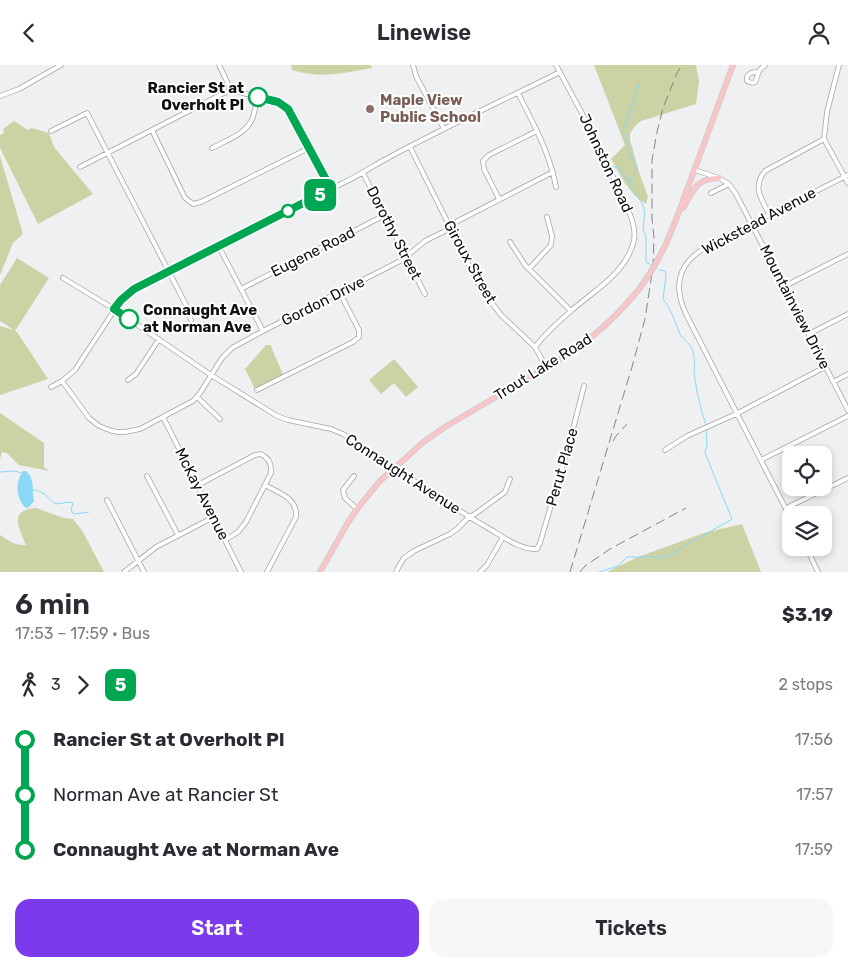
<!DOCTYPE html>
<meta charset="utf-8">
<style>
body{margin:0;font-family:Rubik,sans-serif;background:#f7f7f7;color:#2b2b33;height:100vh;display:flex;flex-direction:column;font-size:19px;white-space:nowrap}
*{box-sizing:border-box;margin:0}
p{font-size:16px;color:#7c7c81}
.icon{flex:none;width:28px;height:28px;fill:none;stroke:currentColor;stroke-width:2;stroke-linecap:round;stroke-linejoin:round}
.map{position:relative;height:507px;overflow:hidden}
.side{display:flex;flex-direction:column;background:#fff;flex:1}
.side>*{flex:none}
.badge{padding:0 10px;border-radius:8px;font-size:18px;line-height:32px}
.tools{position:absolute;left:782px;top:381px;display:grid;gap:10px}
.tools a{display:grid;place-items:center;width:50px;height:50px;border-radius:10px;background:#fff;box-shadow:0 2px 8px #0003;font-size:25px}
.map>.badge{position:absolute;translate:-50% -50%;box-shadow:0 0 0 2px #fff}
.legs{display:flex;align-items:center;gap:8px;height:55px;padding:0 15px;font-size:16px}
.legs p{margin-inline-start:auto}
.summary{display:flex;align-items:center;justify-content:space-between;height:85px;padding:0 15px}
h1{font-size:28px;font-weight:600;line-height:38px}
.cta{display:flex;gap:10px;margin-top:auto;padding:10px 15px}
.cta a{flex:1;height:58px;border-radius:15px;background:#7c3aed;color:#fff;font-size:20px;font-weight:600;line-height:58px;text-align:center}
.cta a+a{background:#f7f7f7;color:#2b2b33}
ul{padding:0 15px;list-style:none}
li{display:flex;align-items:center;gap:18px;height:55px;font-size:19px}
li i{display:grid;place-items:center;width:8px;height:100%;margin:0 6px;background:currentColor}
li i::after{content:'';width:12px;height:12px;margin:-6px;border:4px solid;border-radius:50%;background:#fff}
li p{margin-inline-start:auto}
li:first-child i{background:linear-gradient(#0000 50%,currentColor 0)}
li:last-child i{background:linear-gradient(currentColor 50%,#0000 0)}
header{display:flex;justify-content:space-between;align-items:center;height:65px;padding:0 15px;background:#fff;font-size:22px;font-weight:600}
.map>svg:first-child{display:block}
.green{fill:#ccd2a4}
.water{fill:#89d8f5}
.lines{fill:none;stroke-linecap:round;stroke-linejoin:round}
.stream{stroke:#89d8f5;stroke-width:1}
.minor-casing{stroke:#a3a4a5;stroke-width:5.5}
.major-casing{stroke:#cacaca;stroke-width:6}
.minor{stroke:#fff;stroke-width:4}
.major{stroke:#fac5c8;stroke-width:4.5}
.rail{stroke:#838485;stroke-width:1;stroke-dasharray:10 5;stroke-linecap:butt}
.major-bridge-casing{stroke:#cacaca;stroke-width:6;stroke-linecap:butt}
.major-bridge{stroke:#fac5c8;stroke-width:4.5}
.line-1-casing{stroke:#fff;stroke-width:11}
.line-1{stroke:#00a651;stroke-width:8}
.stop-1-dot{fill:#fff;stroke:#00a651;stroke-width:2.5}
.education-dot{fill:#8d6e63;stroke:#fff;stroke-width:2}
.labels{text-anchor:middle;stroke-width:4;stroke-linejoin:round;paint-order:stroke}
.stop-label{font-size:15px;font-weight:bold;fill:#0f0f10;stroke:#fff;text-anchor:end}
.education-label{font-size:15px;font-weight:bold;fill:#785e54;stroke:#fff;text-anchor:start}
.street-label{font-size:15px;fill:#0f0f10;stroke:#fff}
</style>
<header><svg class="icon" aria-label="back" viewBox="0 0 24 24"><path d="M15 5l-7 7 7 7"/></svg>Linewise<svg class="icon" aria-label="person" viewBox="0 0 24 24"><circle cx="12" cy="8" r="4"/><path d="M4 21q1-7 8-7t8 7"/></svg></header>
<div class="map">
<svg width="848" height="507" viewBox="0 0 848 507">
<rect width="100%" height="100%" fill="#eff0f1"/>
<path class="green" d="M291,0h80l1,3c-29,5 -50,11 -80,2z
M594,0h102l3,16 -3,23 -55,17 -5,4 -6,8v7l9,32 9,25 -2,7c-17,-10 -25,-28 -35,-45l14,-14z
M14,56l14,9 4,-2 17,5 5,14 39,47 -55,30 -38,-76v-13l4,-2 -1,-4z
M0,91l23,78 -10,9 -13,32z
M17,193l32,20 -34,53 2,1 31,47 -48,16v-69l14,4 -14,-9v-36z
M266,280h5l3,9 9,20 -28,15 -10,-20z
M394,294l24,28 -12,10 -12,-14 -13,11 -12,-14z
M0,348l44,30v24l5,4 -30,-6 -12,-12 -5,-1 -2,7z
M36,443l28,10 9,1 10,13 21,40h-104v-37c8,5 15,11 26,10 -7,-17 -18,-35 10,-37z
M742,459l19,48h-154l31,-15 66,-24z"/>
<path class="water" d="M23,406h3c9,7 6,20 8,30l-5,6 -3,1c-10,-9 -11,-26 -3,-37z"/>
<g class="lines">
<path class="stream" d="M611,101l8,2 4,7 4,2c2,4 2,8 4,11 4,7 12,13 13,21 2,10 -4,19 2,27v26l5,3
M636,105l-3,-10 -10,-29 5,-12 12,-37
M630,116l6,-9
M659,205l6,1 1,4 -3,24c7,8 13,25 17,35 2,6 11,8 13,18 3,9 0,18 2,27 2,16 6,31 11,46
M0,407l15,-1 6,2
M33,425c11,0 15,9 23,14l14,-2 3,1 -2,7 1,2 2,2 15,-2
M599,507l19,-6 9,-9h39l66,-38 -27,-66 2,-8 -1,-16"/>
<defs>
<path id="minor" d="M219,0l12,25
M413,0l3,11 28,53
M839,0l-12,47 -3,27 24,44
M759,7c-5,0 -10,0 -12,5v4c11,6 9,-4 12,-10 1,-2 4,-4 6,-6
M518,28c15,30 32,60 38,94
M0,31l19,-7 42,-24
M152,65l33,68 8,6 8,-2 108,-54
M51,66l36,-18 98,190 6,17
M410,82l71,142 20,26 34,32 11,20
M212,83c15,-8 35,-14 41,-31 2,-7 3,-14 5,-20
M80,102l142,-73 9,-4 47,12 10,7 43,80
M695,105l24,8 10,6 7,10 112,216
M363,108l62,121
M711,128l18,-9
M499,134l-15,-30 -1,-8 6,-6 48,-24
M769,149c-8,-16 -17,-27 -4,-43l59,-32
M450,160l103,-53
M510,177l15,23 46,46
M219,182l44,84
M529,204l22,-24 1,-9 -5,-19
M63,213l51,31 97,66 66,41 11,4 43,9 12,5c49,31 95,65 145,94 14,8 32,22 49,21l3,-6 31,-106 13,-51
M785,221l63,-32
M241,224l144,-74
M809,269l39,-20
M535,282c10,-13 23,-25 36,-36 22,-20 56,-38 63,-71 2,-12 -3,-23 -7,-33l-35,-75 -36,-67
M128,315l8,-6 23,-35
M62,316l27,37 10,8 13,5 6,1h7l15,-3 53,-28 7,-8 22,-35 10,-10 31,-17 139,-71 23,-19 26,-13
M833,317l15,-8
M51,322l11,-6 13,-11 46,-70 13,-11 209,-106c15,-7 28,-16 43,-24 57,-31 116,-58 174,-87
M257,325l96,-48 6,-5v-7l-19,-37
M197,332l23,22
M163,352l78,155
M665,385l22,-14 49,-22 89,-47
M761,395l87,-44
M147,411l31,59
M354,411l-11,14 2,8 12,11
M198,420l57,-30 6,-1c8,4 11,10 10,19l-25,49 -8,10 -13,8
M265,420c14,8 33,13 31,32l-29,55
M107,435l37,72
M786,443l62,-30
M791,454l-105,-205c-7,-15 -11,-32 -1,-48 11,-18 44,-31 64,-41 33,-17 66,-33 99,-50
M806,482l12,25
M124,507l32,-25 58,-30
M396,507l3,-6 5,-8 10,-7 36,-17 7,-5 12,-12 6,-3 30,-22 5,-13
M480,507l7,-7 16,-28"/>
<path id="major" d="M683,143c11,-18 12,-29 36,-30
M666,179l11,-27 56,-152
M320,507l27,-48 10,-15 23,-28 28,-25 14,-13 23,-16 122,-72c29,-19 51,-40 73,-67"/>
</defs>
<use href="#minor" class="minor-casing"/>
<use href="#major" class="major-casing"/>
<use href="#minor" class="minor"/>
<use href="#major" class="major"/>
<path class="rail" d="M613,376l3,-5 11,-12
M570,507l62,-205 13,-48 8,-52 1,-29 -2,-19v-59l5,-28 6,-24 14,-35 5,-8
M580,507l5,-6 25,-17 76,-41"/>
<defs>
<path id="major-bridge" d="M640,223l14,-21 12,-23"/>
</defs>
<use href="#major-bridge" class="major-bridge-casing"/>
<use href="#major-bridge" class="major-bridge"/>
</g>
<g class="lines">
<defs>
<path id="line-1" d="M129,254l-15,-10 7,-9 13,-11 197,-100 -43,-80 -10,-7 -20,-5"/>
</defs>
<use href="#line-1" class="line-1-casing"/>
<use href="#line-1" class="line-1"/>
</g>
<g class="stop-1-dot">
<circle cx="258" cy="32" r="9"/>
<circle cx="288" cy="146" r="6"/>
<circle cx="129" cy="254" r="9"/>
</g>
<circle class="education-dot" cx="370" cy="44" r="5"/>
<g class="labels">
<g class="stop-label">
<text x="244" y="28">Rancier St at<tspan x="244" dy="17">Overholt Pl</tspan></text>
<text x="143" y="250" text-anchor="start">Connaught Ave<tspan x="143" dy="17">at Norman Ave</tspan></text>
</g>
<g class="education-label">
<text x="380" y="40">Maple View<tspan x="380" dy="17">Public School</tspan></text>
</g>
<g class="street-label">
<text transform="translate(606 98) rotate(65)" y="5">Johnston Road</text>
<text transform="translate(759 156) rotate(-28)" y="5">Wickstead Avenue</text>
<text transform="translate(394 168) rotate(63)" y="5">Dorothy Street</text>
<text transform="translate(313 187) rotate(-27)" y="5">Eugene Road</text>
<text transform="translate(470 197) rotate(61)" y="5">Giroux Street</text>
<text transform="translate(323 236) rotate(-27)" y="5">Gordon Drive</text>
<text transform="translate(795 242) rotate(63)" y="5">Mountainview Drive</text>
<text transform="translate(543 302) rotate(-32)" y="5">Trout Lake Road</text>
<text transform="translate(562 402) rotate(-74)" y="5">Perut Place</text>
<text transform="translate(403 409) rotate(33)" y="5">Connaught Avenue</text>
<text transform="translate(202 429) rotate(63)" y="5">McKay Avenue</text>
</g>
</g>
</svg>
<div class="tools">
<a><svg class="icon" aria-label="locate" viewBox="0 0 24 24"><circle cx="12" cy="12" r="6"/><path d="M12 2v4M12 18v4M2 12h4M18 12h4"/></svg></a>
<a><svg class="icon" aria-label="layers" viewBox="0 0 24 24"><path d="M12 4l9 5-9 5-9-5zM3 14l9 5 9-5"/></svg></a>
</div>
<b class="badge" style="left:320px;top:130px;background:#00a651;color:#fff">5</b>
</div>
<section class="side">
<div class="summary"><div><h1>6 min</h1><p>17:53 – 17:59 · Bus</p></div><b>$3.19</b></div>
<div class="legs"><svg class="icon" aria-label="walk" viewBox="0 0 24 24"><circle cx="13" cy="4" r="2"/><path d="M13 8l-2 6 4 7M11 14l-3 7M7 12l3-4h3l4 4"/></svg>3<svg class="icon" aria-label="forward" viewBox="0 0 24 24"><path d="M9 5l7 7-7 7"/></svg><b class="badge" style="background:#00a651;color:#fff">5</b><p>2 stops</p></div>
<ul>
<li><i style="color:#00a651"></i><b>Rancier St at Overholt Pl</b><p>17:56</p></li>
<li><i style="color:#00a651"></i><span>Norman Ave at Rancier St</span><p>17:57</p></li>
<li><i style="color:#00a651"></i><b>Connaught Ave at Norman Ave</b><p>17:59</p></li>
</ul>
<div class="cta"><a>Start</a><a>Tickets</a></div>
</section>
